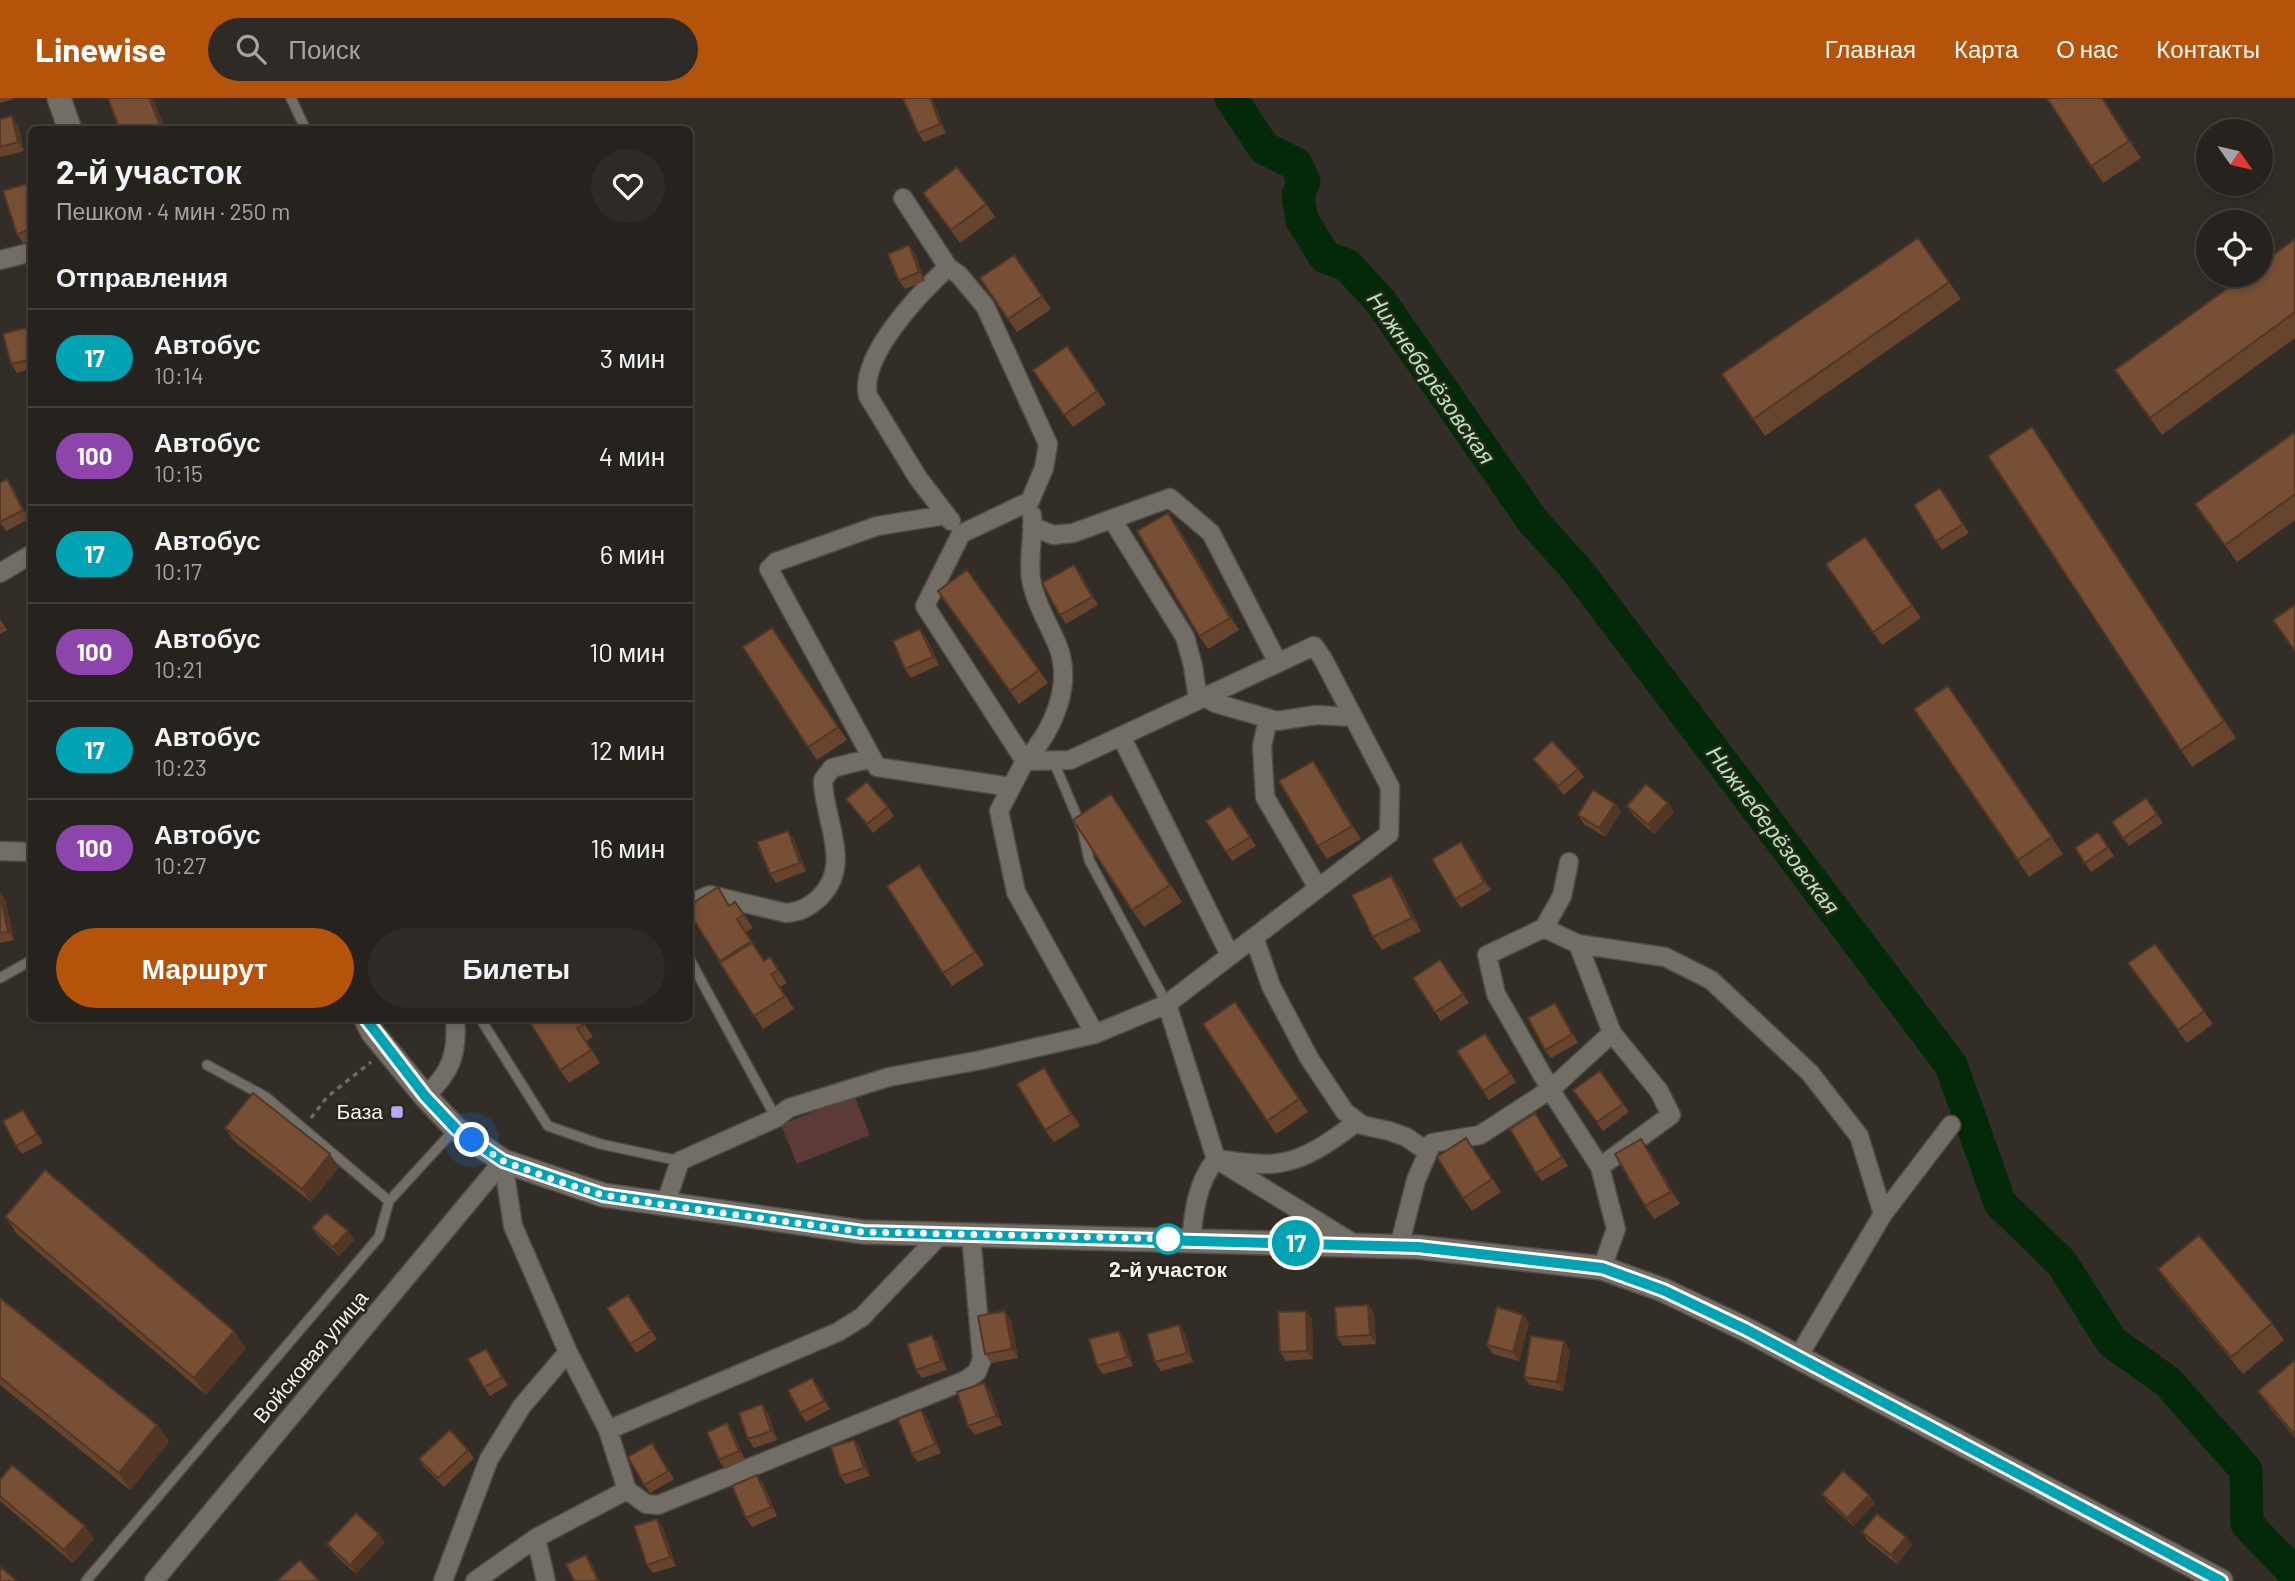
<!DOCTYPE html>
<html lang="ru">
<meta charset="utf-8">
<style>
body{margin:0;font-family:Barlow,sans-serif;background:#2e2a26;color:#f1f3f6;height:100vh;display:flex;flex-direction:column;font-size:26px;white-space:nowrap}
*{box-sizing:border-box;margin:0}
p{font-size:23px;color:#a4a4a4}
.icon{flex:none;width:38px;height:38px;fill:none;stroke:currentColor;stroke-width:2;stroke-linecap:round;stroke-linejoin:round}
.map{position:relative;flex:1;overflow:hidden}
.sheet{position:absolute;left:28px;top:28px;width:665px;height:896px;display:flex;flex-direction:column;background:#26221d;border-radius:10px;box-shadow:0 4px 10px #0003,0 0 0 2px #423f3b}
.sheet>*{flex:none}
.badge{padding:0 14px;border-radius:23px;font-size:24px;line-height:46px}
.needle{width:46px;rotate:124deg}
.buttons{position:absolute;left:2196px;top:21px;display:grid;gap:14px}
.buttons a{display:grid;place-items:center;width:77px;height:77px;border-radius:50%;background:#26221d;box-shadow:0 4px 10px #0003,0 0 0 2px #423f3b;font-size:35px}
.you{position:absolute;width:35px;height:35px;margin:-18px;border:5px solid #fff;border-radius:50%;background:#1a73e8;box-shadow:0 0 0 10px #1a73e833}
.map>.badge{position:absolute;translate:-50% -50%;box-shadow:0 0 0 4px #fff}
h2{padding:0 28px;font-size:26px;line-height:63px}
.round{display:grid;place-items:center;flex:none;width:74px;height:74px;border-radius:37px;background:#2e2a26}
.head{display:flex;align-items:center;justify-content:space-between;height:119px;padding:0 28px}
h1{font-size:33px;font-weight:700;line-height:52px}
.cta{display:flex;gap:14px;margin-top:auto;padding:14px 28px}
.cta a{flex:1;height:80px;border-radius:42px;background:#b45309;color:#fff;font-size:28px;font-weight:700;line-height:80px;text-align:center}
.cta a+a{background:#2e2a26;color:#f1f3f6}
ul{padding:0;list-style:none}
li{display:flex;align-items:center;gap:21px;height:98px;padding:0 28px;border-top:2px solid #423f3b}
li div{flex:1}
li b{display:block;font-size:26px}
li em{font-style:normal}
li .badge{min-width:77px;font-weight:700;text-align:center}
header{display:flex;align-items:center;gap:42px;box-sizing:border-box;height:98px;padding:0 35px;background:#b45309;color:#fff}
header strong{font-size:33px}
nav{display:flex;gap:38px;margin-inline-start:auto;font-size:24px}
.search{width:490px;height:63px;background:#2e2a26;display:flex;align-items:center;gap:18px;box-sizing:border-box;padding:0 24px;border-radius:38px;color:#a4a4a4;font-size:26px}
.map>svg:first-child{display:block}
.green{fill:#5b3a38}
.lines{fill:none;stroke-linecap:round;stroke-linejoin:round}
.river{stroke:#04280a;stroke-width:33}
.service-casing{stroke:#4f4b45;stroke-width:12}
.minor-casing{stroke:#4f4b45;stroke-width:21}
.tertiary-casing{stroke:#4f4b45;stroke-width:26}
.path{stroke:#6e6a64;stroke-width:3.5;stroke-dasharray:5 5;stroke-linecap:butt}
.service{stroke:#726e66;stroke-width:9}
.minor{stroke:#726e66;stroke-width:18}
.tertiary{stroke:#726e66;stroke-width:23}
.wall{fill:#66442d}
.shaded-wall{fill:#533724}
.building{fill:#774f34;stroke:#533724;stroke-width:2}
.line-casing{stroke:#fff;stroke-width:16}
.line{stroke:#00a3b4;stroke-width:10}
.walk{stroke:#f5f2ee;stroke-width:7;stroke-dasharray:0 12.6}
.poi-dot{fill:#b7abf7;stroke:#28241e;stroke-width:2.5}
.stop-dot{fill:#fff;stroke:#00a3b4;stroke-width:3.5}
.labels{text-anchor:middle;stroke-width:5;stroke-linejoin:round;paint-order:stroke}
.poi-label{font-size:21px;fill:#f5f2ee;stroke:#28241e;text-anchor:end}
.stop-label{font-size:21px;font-weight:bold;fill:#f5f2ee;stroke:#28241e}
.street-label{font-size:21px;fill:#f5f2ee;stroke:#28241e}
.water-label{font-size:23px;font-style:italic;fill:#ade8b1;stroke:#28241e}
</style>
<header>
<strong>Linewise</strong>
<div class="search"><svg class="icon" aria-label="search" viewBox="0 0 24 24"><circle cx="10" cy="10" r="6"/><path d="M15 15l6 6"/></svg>Поиск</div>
<nav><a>Главная</a><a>Карта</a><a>О нас</a><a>Контакты</a></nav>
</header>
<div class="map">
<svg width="2295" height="1483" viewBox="0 0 2295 1483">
<rect width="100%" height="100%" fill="#322e27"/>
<path class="green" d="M854,997l16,40 -73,29 -16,-39z"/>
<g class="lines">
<path class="river" d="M1231,0l33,50 32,16 8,18 -6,13 4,25 23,37 22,8 34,37 151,218 45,50 374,495 49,138 61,59 51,80 56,40 78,88 1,54 48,50"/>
<defs>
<path id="service" d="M291,0l15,32
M1053,662l30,71 6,29 78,144
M690,862l86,158
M0,880l32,-18
M480,920l68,108 52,18 80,17
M207,967l59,32 123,104 65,-71
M86,1483l293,-344 10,-36"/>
<path id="minor" d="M903,100l45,69 11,8 26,31 63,138 -4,24 -14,33 -69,33 -36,72 100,155 -26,50 17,81 79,142 72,-30 49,155
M0,162l32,-8
M948,169c-28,26 -89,89 -80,129l50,82 33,43
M946,417l-69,11 -101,36 -7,7 108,198 134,20
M1112,421l73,118 8,29 5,34
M1032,428l21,9 20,-2 97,-35 41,35 67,130
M0,475l32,-19
M1205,599l10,6 62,18 39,-6 37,2
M1268,621l-6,27 3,51 53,91
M1121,638l109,219
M1025,663l45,-1 244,-114 9,13 67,128 -1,47 -222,170
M1025,663c28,-30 49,-77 32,-117 -9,-21 -22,-42 -26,-65 -3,-21 3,-43 1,-64
M0,753l32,1
M1569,764l-7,34 -18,32 -57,27 9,39 59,103 45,70 16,62 -14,39
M690,805l20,-8 76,18c14,-1 23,-6 33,-15 35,-33 4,-79 4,-118l9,-12 40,-10
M1544,830l34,16 34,89 47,58 12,24 -71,52
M1254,839l17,49 38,72 36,54 17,13 27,6 17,6 22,15
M1578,846l87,13 46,23 99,93 49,63 24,78
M425,998c26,-23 33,-42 30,-78
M1216,1061l140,86
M1223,1062c18,2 38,6 56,3 29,-4 55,-24 78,-41
M665,1107l15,-44 96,-43 13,-10 100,-31 92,-17 114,-26
M1191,1142c3,-30 6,-57 25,-81
M1399,1149l17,-67 16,-37 48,-8 71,-46 61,-56
M1798,1259l85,-143 68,-89
M608,1332l230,-98 24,-15 79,-83
M627,1392l19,14 12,1 308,-125 11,-8 5,-13 -11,-124
M536,1440l10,43
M154,1483l349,-420
M443,1483l46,-122 33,-53 46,-54
M475,1483l61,-43 91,-48 -19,-60 -40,-78 -55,-126 -10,-65"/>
<path id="tertiary" d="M59,0l11,32
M365,920l8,15 52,63 31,33 47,32 100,34 260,37 554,15 185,21 61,22 82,39 476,252"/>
</defs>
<use href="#service" class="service-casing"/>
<use href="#minor" class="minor-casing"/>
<use href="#tertiary" class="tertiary-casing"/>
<path class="path" d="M311,1020l16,-21 44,-35"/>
<use href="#service" class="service"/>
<use href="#minor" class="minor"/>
<use href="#tertiary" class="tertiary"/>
</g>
<path class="wall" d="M0,0h13l1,1 -14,4z
M903,0h29l14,35 -22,9 -6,-9z
M2047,0h56l38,60 -38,25z
M0,21l18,6 6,26 -24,6z
M32,84v58l-9,3 -6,-9z
M986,106l9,13 -35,26 -28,-38z
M1918,140l43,61 -196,137 -43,-62z
M2295,141v99l-133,97 -47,-65z
M909,147l6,9 10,27 -20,8 -6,-8z
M1014,157l37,54 -34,23 -9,-13z
M32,228v43l-15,4 -6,-9z
M1067,248l39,58 -33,23 -9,-12z
M2032,329l204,311 -44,29 -11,-17z
M2295,334v88l-58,42 -42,-58z
M7,381l6,9 16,31 -23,12 -6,-8z
M1940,390l29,45 -27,17 -6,-9z
M1177,427l62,105 -31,19 -9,-13z
M1865,439l56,81 -39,27 -56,-81z
M967,472l81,113 -29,21 -81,-113z
M1080,475l18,32 -32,19 -6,-9z
M0,521l7,11 -7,4z
M772,530l75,112 -30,20 -9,-13z
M920,531l6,8 13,28 -28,13 -6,-9z
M1948,588l115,168 -34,23 -115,-168z
M1533,661l45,10 6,8 -20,18 -25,-28z
M1313,663l9,13 39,65 -34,20 -9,-13z
M1111,696l71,108 -38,25 -12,-17z
M2146,700l17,25 -34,23 -17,-24z
M846,701l42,8 6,9 -21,17z
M1668,705l6,9 -20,22 -21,-19 -6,-9z
M1615,706l6,8 -16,25 -21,-13 -6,-9z
M1230,708l26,40 -24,15 -26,-40z
M2098,734l16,24 -23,16 -16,-24z
M794,741l12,32 -30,12 -6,-9z
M1467,752l24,40 -30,18 -6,-9z
M928,780l56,87 -32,21 -9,-13z
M1400,790l21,43 -39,19 -9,-13z
M0,794l5,7 9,41 -14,3z
M735,804l18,26 -7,4 18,29 6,-4 17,26 -7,4 14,22 -31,20 -73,-115 40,-9z
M2155,846l58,80 -26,19 -50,-67z
M1440,862l29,43 -28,18 -28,-43z
M1555,905l6,9 17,31 -27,15 -6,-8z
M1244,917l64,97 -32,22 -9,-13z
M581,920l12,19 -7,4 14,22 -31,20 -9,-13z
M1491,944l25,40 -27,18 -6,-9z
M1600,973l29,41 -26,19 -30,-41z
M1053,983l27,45 -26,16 -9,-12z
M29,1021l14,24 -21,11 -6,-8z
M1541,1024l27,44 -26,15 -6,-8z
M225,1030l105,26 9,13 -28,35 -77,-61z
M1466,1040l35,54 -29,19 -9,-13z
M1650,1054l30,52 -26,15 -9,-13z
M5,1119l241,131 -40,47 -189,-161z
M312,1130l36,3 6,9 -15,16 -21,-20z
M2158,1171l114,54 12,17 -41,34 -73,-88z
M628,1197l29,44 -21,14 -29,-45z
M0,1200l157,127 12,17 -39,48 -130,-105z
M1368,1207l6,9 2,30 -33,2 -6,-9z
M1523,1217l6,8 -10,38 -26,-7 -6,-9z
M1312,1221l1,40 -27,2 -6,-9z
M1011,1222l7,38 -27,5 -6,-9z
M1179,1227l6,9 8,28 -32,9 -6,-9z
M932,1237l6,9 9,26 -25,8 -6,-8z
M1125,1241l8,27 -30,8 -6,-8z
M486,1251l22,36 -18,11 -6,-9z
M1570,1252l-7,41 -33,-6 -6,-8z
M2295,1262v78l-25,-30 -12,-17z
M818,1288l12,23 -24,13 -6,-9z
M990,1293l12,34 -27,10 -7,-9z
M921,1312l6,8 14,35 -23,9 -6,-8z
M768,1315l9,27 -23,8 -6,-9z
M727,1325l6,9 12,28 -20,9 -6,-9z
M854,1342l6,8 10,28 -24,8 -6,-8z
M468,1352l6,8 -30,29 -19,-19 -6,-9z
M658,1354l16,27 -24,14 -6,-8z
M0,1382l94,59 -21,24 -72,-61 -1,-2z
M763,1385l14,33 -25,11 -6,-9z
M1822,1396l53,9 -22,23 -25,-23z
M663,1430l13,38 -23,7 -6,-8z
M1862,1434l50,13 -15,19 -29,-23z
M385,1444l-29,32 -23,-21 -6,-9z"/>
<path class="shaded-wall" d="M149,0h4l13,32h-4z
M930,0h2l14,35 -6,-9z
M2102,0h1l38,60 -12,-17z
M12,18l6,9 6,26 -6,-9z
M909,147l6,9 10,27 -6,-9z
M2032,329l12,17 192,294 -12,-17z
M7,381l6,9 16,31 -6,-9z
M1168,415l9,12 62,105 -9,-12z
M1074,467l6,8 18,32 -6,-8z
M920,531l6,8 13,28 -6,-8z
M1313,663l9,13 39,65 -9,-13z
M1668,705l6,9 -20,22 -6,-9z
M1615,706l6,8 -16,25 -6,-9z
M788,733l6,8 12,32 -6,-8z
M1461,744l6,8 24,40 -7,-8z
M1391,778l9,12 21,43 -9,-13z
M0,794l5,7 9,41 -6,-8z
M1555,905l6,9 17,31 -6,-9z
M1044,970l9,13 27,45 -9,-12z
M23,1012l6,9 14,24 -6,-9z
M1641,1041l9,13 30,52 -9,-12z
M330,1056l9,13 -28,35 -9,-13z
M348,1133l6,9 -15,16 -6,-9z
M1368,1207l6,9 2,30 -6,-9z
M1005,1213l6,9 7,38 -6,-9z
M1306,1213l6,8 1,40 -6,-8z
M1523,1217l6,8 -10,38 -6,-9z
M1179,1227l6,9 8,28 -6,-9z
M234,1233l12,17 -40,47 -12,-17z
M1119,1233l6,8 8,27 -6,-9z
M932,1237l6,9 9,26 -6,-9z
M1564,1243l6,9 -7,41 -6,-9z
M486,1251l6,9 16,27 -6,-8z
M812,1280l6,8 12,23 -6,-8z
M984,1285l6,8 12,34 -6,-9z
M762,1306l6,9 9,27 -6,-9z
M921,1312l6,8 14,35 -6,-9z
M727,1325l6,9 12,28 -6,-9z
M157,1327l12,17 -39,48 -11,-17z
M854,1342l6,8 10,28 -6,-8z
M757,1377l6,8 14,33 -6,-9z
M1869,1397l6,8 -22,23 -6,-8z
M657,1421l6,9 13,38 -6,-9z
M85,1428l9,13 -21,24 -9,-13z
M379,1436l6,8 -29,32 -6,-9z
M1906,1439l6,8 -15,19 -6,-9z
M586,1457l6,9 8,17h-2z"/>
<path class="building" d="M108,0h41l13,32h-42z
M903,0h27l10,26 -22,9z
M2047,0h55l27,43 -38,25z
M12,18l6,26 -18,5v-28z
M957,69l29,37 -35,26 -28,-37z
M32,84v47l-15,5 -14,-43z
M1918,140l31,44 -196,137 -31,-45z
M2295,141v73l-145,106 -35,-48 131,-95h15v-11z
M909,147l10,27 -20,9 -11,-27z
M1014,157l28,41 -34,23 -28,-41z
M32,228v33l-21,5 -8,-30z
M1067,248l30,45 -33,24 -31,-45z
M2032,329l192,294 -43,29 -193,-294z
M2295,334v62l-70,51 -30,-41z
M7,381l16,31 -23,12v-39z
M1940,390l23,36 -27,17 -22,-36z
M1168,415l62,105 -31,18 -62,-105z
M1865,439l47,68 -39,27 -47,-68z
M1074,467l18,32 -32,18 -18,-32z
M967,472l72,100 -29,21 -72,-100z
M2295,507v46l-22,-31z
M772,530l66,99 -30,20 -65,-100z
M920,531l13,28 -28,12 -12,-28z
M1948,588l104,151 -34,23 -104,-151z
M1552,643l26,28 -20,17 -25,-27z
M1313,663l39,65 -34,20 -39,-65z
M867,684l21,25 -21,17 -21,-25z
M1646,686l22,19 -20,22 -21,-19z
M1593,692l22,14 -16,24 -21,-13z
M1111,696l59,91 -38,25 -59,-90z
M2146,700l11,16 -34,24 -11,-16z
M1230,708l20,31 -24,15 -20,-31z
M788,733l12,32 -30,11 -13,-32z
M2098,734l10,15 -23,16 -10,-15z
M1461,744l23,40 -29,17 -23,-40z
M919,767l56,87 -32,21 -56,-87z
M1391,778l21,42 -39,19 -21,-42z
M718,789l11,19 6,-4 9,13 -7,4 14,22 -31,20 -30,-47v-9z
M0,796l8,38 -8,1z
M752,845l12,18 6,-4 8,13 -7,4 14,22 -31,20 -34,-53z
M2155,846l49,67 -26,19 -50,-67z
M1440,862l23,34 -28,18 -22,-34z
M1235,904l64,97 -32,22 -64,-97z
M1555,905l17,31 -27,16 -17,-32z
M527,920h53l4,6 -7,4 14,22 -31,20z
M1485,936l25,39 -27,18 -26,-40z
M1044,970l27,46 -26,16 -28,-46z
M1600,973l23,33 -26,18 -24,-32z
M253,995l77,61 -28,35 -77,-61z
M23,1012l14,24 -21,12 -13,-25z
M1535,1015l27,44 -26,16 -26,-44z
M1466,1040l26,41 -29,19 -26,-41z
M1641,1041l30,53 -26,14 -30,-52z
M45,1072l189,161 -40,47 -189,-161z
M326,1115l22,18 -15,16 -21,-19z
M2199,1137l73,88 -41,34 -73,-88z
M628,1197l23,36 -21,13 -23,-36z
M0,1200l157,127 -38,48 -119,-96z
M1368,1207l2,30 -33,2 -2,-30z
M1497,1209l26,8 -10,37 -26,-7z
M1005,1213l7,38 -27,5 -7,-38z
M1306,1213l1,40 -27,1 -2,-40z
M1179,1227l8,28 -32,9 -8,-28z
M1119,1233l8,26 -30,9 -8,-27z
M932,1237l9,26 -25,9 -9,-26z
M1531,1238l33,5 -7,41 -33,-5z
M486,1251l16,28 -18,10 -16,-28z
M2295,1262v75l-37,-44z
M812,1280l12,23 -24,12 -12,-23z
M984,1285l12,33 -28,10 -11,-34z
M762,1306l9,27 -23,8 -9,-26z
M921,1312l14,34 -23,10 -14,-35z
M727,1325l12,28 -20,9 -12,-28z
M450,1332l18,20 -30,28 -19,-19z
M854,1342l10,28 -24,8 -9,-29z
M652,1345l16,28 -24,14 -16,-28z
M12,1367l73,61 -21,24 -64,-54v-16z
M1843,1373l26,24 -22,23 -25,-24z
M757,1377l14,32 -25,11 -14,-32z
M356,1415l23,21 -29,31 -23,-21z
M1877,1416l29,23 -15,18 -29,-23z
M657,1421l13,38 -23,8 -13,-39z
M586,1457l12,26h-24l-8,-17z
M300,1462l19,21h-42z
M0,1469l17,14h-17z"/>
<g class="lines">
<defs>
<path id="line" d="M365,920l60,78 31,33 47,32 100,34 260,37 555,15 184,21 61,22 82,39 476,252"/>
</defs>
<use href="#line" class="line-casing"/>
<use href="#line" class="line"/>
<path class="walk" d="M472,1042l31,21 52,19 48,15 62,10 198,27 310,7h-5"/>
</g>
<rect class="poi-dot" x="390" y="1007" width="14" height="14" rx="3.5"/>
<circle class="stop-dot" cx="1168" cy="1141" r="14"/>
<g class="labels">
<g class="poi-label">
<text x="383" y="1021">База</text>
</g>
<g class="stop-label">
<text x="1168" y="1179">2-й участок</text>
</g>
<g class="street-label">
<text transform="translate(311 1259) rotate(-50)" y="7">Войсковая улица</text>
</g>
<g class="water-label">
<text transform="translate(1431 280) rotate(55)" y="8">Нижнеберёзовская</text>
<text transform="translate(1773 732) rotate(53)" y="8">Нижнеберёзовская</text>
</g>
</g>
</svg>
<div class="buttons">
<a><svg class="needle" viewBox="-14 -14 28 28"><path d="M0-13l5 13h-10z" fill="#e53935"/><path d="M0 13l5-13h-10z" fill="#a4a4a4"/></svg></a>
<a><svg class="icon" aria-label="locate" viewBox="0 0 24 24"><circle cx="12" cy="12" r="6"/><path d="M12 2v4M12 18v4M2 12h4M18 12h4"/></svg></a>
</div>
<div class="you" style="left:472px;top:1042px"></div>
<b class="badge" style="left:1296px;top:1145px;background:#00a3b4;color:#fff">17</b>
<section class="sheet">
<div class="head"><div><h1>2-й участок</h1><p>Пешком · 4 мин · 250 m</p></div><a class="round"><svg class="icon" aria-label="heart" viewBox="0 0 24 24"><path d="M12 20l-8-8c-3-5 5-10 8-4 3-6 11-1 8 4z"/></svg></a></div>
<h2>Отправления</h2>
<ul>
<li><span class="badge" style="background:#00a3b4;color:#fff">17</span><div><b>Автобус</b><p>10:14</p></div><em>3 мин</em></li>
<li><span class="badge" style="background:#8e44ad;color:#fff">100</span><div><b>Автобус</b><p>10:15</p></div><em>4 мин</em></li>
<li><span class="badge" style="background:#00a3b4;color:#fff">17</span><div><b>Автобус</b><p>10:17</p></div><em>6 мин</em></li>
<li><span class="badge" style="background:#8e44ad;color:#fff">100</span><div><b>Автобус</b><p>10:21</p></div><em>10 мин</em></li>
<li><span class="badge" style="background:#00a3b4;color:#fff">17</span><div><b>Автобус</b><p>10:23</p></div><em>12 мин</em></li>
<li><span class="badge" style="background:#8e44ad;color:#fff">100</span><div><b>Автобус</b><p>10:27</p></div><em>16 мин</em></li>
</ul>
<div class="cta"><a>Маршрут</a><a>Билеты</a></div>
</section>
</div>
